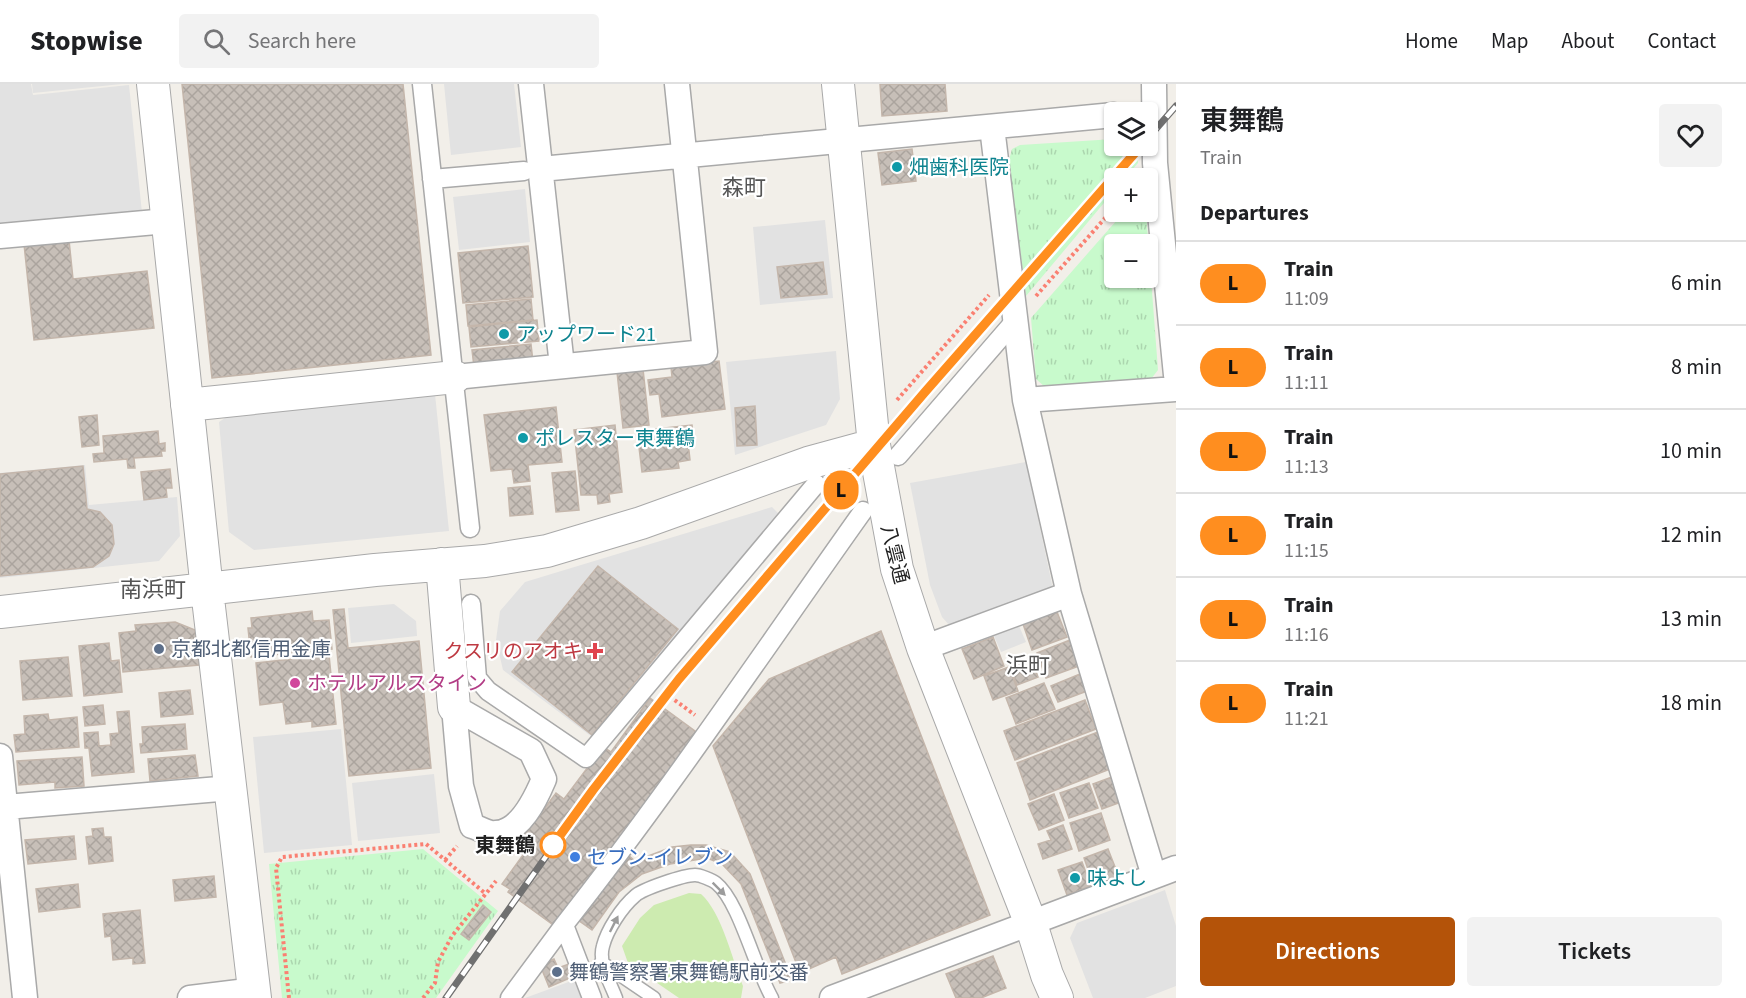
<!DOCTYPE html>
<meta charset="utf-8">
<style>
body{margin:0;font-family:"Source Sans 3","Noto Sans JP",sans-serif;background:#f2f2f2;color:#202124;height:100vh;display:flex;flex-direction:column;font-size:22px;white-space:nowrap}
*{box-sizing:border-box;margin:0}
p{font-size:20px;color:#757577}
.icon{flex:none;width:33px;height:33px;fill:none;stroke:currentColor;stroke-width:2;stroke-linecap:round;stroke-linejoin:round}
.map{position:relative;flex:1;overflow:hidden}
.side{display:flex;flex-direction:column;background:#fff;width:570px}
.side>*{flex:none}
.badge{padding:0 12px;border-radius:20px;font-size:21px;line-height:39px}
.tools{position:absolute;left:1104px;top:18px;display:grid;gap:12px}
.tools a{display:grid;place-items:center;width:54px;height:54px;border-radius:6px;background:#fff;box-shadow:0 2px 4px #0004;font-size:30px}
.map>.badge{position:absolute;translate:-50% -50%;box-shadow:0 0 0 3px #fff}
h2{padding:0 24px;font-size:22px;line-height:54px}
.round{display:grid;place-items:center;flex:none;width:63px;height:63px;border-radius:6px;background:#f2f2f2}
.summary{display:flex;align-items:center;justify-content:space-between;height:102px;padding:0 24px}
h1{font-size:28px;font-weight:600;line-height:45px}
.cta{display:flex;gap:12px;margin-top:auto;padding:12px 24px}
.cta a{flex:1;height:69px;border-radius:6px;background:#b45309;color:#fff;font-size:24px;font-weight:600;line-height:69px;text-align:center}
.cta a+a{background:#f2f2f2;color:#202124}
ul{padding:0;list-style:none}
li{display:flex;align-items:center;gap:18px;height:84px;padding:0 24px;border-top:2px solid #e0e0e0}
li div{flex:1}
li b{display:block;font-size:22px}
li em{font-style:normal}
li .badge{min-width:66px;font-weight:700;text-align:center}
header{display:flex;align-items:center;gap:36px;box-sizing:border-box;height:84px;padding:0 30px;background:#fff;border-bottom:2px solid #e0e0e0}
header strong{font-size:28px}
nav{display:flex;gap:33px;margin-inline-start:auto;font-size:21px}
.search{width:420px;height:54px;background:#f2f2f2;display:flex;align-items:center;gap:15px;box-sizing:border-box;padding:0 21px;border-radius:6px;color:#757577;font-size:22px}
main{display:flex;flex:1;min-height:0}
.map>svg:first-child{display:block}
.grass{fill:#cdebb0}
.park{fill:url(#park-tufts);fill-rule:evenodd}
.parking{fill:#e2e2e2}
.building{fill:url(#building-cross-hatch);stroke:#c4b6ab;stroke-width:1.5}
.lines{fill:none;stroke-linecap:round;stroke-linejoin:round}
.service-casing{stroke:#a9a9a9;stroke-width:15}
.pedestrian-casing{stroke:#a9a9a9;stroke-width:21}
.minor-casing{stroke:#a9a9a9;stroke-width:27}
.tertiary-casing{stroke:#a9a9a9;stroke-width:34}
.path{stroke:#fa8072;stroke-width:4;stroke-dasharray:3 3;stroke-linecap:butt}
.service{stroke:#fff;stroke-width:12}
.pedestrian{stroke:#fff;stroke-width:18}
.minor{stroke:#fff;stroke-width:24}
.tertiary{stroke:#fff;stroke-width:32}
.rail-casing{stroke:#707070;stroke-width:7}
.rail{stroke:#fff;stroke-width:4.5;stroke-dasharray:14;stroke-linecap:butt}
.oneway{fill:#9c9c9c}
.line-casing{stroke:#fff;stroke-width:14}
.line{stroke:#ff8e1f;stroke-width:9}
.culture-dot{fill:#0f9aa8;stroke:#fff;stroke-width:2}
.service-dot{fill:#5c6f8a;stroke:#fff;stroke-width:2}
.health-dot{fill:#e0444e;stroke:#fff;stroke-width:2}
.hotel-dot{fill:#d1479c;stroke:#fff;stroke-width:2}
.stop-dot{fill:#fff;stroke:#ff8e1f;stroke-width:3}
.shop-dot{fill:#3f7fe0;stroke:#fff;stroke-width:2}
.labels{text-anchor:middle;stroke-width:4.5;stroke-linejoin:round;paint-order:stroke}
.culture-label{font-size:20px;fill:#0d838f;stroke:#fff;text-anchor:start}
.street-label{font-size:20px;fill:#222;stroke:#fff}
.service-label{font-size:20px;fill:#4e5e75;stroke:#fff;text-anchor:start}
.health-label{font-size:20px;fill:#be3a42;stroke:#fff;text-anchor:end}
.hotel-label{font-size:20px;fill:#b23c85;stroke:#fff;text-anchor:start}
.stop-label{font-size:20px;font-weight:bold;fill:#222;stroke:#fff;text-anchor:end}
.shop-label{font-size:20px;fill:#366cbe;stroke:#fff;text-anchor:start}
.quarter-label{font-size:22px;fill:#555;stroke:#fff}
</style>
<header>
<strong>Stopwise</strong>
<div class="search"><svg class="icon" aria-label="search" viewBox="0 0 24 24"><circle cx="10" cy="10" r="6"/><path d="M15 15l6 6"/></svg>Search here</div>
<nav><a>Home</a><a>Map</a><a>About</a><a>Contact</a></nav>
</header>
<main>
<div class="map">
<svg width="1176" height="914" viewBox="0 0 1176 914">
<defs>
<pattern id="park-tufts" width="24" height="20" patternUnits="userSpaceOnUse" patternTransform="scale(1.5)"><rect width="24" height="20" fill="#c8facc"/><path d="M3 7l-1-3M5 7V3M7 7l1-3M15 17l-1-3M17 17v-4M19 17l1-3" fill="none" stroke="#acd6af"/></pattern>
<pattern id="building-cross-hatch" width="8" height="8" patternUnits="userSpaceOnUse" patternTransform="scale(1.5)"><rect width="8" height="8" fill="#c7bfb8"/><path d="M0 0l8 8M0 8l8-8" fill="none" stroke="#aba49e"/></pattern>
</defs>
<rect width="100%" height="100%" fill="#f2efe9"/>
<path class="grass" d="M689,809l12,1c21,19 31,65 42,92l-2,12h-62l-51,-35 -6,-17 18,-28 14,-13z"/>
<path class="park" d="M1114,55v7h23l1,17 -13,15h-11v13l-88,105 -17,-136 3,-11 8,-4z
M1124,128h22l12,158 -7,9 -106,8 -9,-8 -5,-61zM1114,160h34v34h-34z
M423,765l75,62 -62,87h-154l-13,-134z"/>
<path class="parking" d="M0,0h31l2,11 96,-10 13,128 -142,13z
M32,0h90l-89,9z
M444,0h70l7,63 -70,8z
M525,105l5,53 -71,8 -6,-53z
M825,136l8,78 -73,7 -7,-78z
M836,267l4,48 -14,26 -91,30 -9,-93z
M435,310l14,137 -195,19 -25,-18 -10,-110 9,-6z
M1026,378l27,127 -102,38 -9,-10 -12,-32 -20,-102z
M85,381l4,40 88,-8 3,39 -21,25 -159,17v-105z
M772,423l10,10 -190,220 -89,-67 -7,-30 4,-29 25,-29z
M394,520l22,17 1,15 -66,7 -3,-35z
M1019,542l7,16 -25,10 -7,-16z
M341,645l11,116 -88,8 -11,-116z
M434,690l6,59 -82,8 -6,-58z
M1165,806l11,36v60l-31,12h-52l-23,-60 7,-15z
M574,896l7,18h-56z"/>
<path class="building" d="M182,0h221l28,271 -219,23z
M880,0h65l2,27 -65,5z
M912,65l4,32 -34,4 -4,-32z
M69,156l4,39 74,-8 7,57 -120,12 -10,-96z
M528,162l5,51 -70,6 -5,-50z
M823,178l4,32 -46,4 -4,-31z
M531,215l2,21 -65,6 -2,-21z
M537,236l2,21 -68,6 -2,-20z
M531,260l2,18 -59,5 -2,-17z
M719,277l6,48 -63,8 -3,-23 -9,1 -2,-15 24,-3 -1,-10z
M643,285l6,56 -26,3 -6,-56z
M755,322l2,39 -20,1 -2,-38z
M556,323l6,55 -34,3 2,16 -16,2 -2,-14 -21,2 -7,-56z
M97,331l2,30 -17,2 -3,-30z
M615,341l7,67 -13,2 1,8 -12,2 -1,-9h-16l-7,-65z
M692,341l2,17h-6l2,18 -12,2 1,6 -37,4 -5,-41z
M158,347l1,13 6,-1v8h-4l1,5 -28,2 1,10h-7l-1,-9 -33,3 -1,-8 11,-1 -1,-17z
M83,382l4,43 13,3 12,13 2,19 -5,12 -16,11 -93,9v-102z
M170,385l2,19h-6l1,9 -23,3 -3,-28z
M575,387l4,39 -23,2 -4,-39z
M530,402l3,28 -23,2 -2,-28z
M598,482l80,63 -86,106 -80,-63z
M344,525l4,39 71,-7 12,127 -82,8 -16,-166z
M312,527l1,10 16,-1 3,29 -81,8 -3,-29h4l-1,-10z
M1057,528l10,25 -35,13 -9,-26z
M175,538l20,8 4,35 -76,7 -4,-39 17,-2 -1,-6z
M881,547l109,284 -148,59 -6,-17 -36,16 -87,-227 56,-67z
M993,553l11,29 -30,13 -12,-30z
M1070,556l9,26 -33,12 -9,-25z
M109,559l2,18 8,-1 3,32 -38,4 -5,-50z
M329,571l7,69 -24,3v-6l-26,3 -3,-22 -23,3 -4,-42z
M68,573l4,39 -49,4 -3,-39z
M1018,575l4,12 12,-5 4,11 -21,8 -9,-23z
M1009,583l9,24 -25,9 -9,-24z
M1080,590l7,17 -29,11 -7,-16z
M1044,599l11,26 -39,15 -10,-26z
M190,606l3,24 -32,3 -2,-24z
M650,614l49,36 -143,193 -48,-35 2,-3 -8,-5 21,-29 -8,-7 41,-55 8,6 39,-52 8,5z
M1085,616l11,29 -81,31 -11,-29z
M103,621l2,19 -20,2 -2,-19z
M129,627l5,61 -42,4 -3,-28h-4l-1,-15 14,-1 1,14 12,-1 -1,-11 9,-1 -2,-21z
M48,630l1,6 28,-3 2,30 -63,5 -2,-17 11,-1 -1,-18z
M185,640l2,25 -46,4 -1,-9h3l-1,-17z
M1098,648l12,37 -80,31 -13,-37z
M195,671l3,21 -48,5 -2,-22z
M82,673l2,29 -29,2v-6l-36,3 -2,-24z
M1112,693l9,25 -19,7 -9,-25z
M1089,699l9,25 -29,10 -9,-25z
M1054,710l10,26 -25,10 -11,-26z
M1101,729l9,27 -31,11 -9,-28z
M1063,741l9,24 -29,10 -5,-15 13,-4 -4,-9z
M103,744l1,9h7l2,24 -24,3 -3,-27 7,-1 -1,-7z
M74,752l2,23 -48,5 -3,-24z
M691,761h15l24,7 20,22 42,106 -12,3 -39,-99 -19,-20 -15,-6 -37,6 -28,10 -23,18 -27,38 -14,-10 49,-66 8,7 37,-14z
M1108,765l11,28 -25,9 -10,-28z
M1082,778l9,24 -24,9 -9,-25z
M214,792l2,21 -41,4 -2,-21z
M78,800l2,23 -41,5 -3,-23z
M483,821l8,7 -22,28 -8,-6z
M140,826l5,53 -12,1v-6l-20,2 -2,-24 -6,1 -2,-23z
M993,872l13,32 -25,10h-25l-10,-24z
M554,875l4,9 11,-4 3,13 -23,10 -9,-22z"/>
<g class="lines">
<defs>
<path id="service" d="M601,878l53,36
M616,914c-6,-16 -18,-35 -13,-52 4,-16 19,-39 32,-50 7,-7 49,-21 60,-21 5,0 17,5 21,8 23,18 39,86 56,115"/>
<path id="pedestrian" d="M422,0l30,278
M432,95l92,-8
M455,308l15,136
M898,372l116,-134
M471,520l6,74 11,13 98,67 230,-274
M510,914l54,-73
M592,914l-28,-73c105,-133 200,-275 299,-414"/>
<path id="minor" d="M531,0l31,282
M1154,0l1,79 21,212
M992,43l33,273 44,194 85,282
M541,85l573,-54
M0,152l167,-15
M455,293l250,-25 -28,-268
M1025,316l151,-11
M923,564l146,-54
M454,623l77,44 13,28c-8,19 -24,54 -49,54 -6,1 -16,-5 -23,-7l-11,-40z
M0,672l25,242
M6,723l225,-19
M190,914l65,-8
M832,914l344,-130"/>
<path id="tertiary" d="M153,0l54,506 48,408
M838,0l36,361 23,124 26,79 108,276 16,51 10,23
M187,321l268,-28
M442,480l12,143
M0,528l375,-42 110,-9 62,-10 94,-28 167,-60 66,-18"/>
</defs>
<use href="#service" class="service-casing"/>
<use href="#pedestrian" class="pedestrian-casing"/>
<use href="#minor" class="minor-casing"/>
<use href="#tertiary" class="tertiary-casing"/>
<path class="path" d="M1036,212l78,-88
M897,316l92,-105
M665,609l30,22
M445,776l12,-14
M289,914l-13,-130 6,-11 144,-13 60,50
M423,914l12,-15 3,-21 14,-26 44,-55"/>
<use href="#service" class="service"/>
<use href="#pedestrian" class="pedestrian"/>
<use href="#minor" class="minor"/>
<use href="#tertiary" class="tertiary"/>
<defs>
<path id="rail" d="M1148,54l28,-32
M446,914l147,-208 86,-111 246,-287 216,-246"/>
</defs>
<use href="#rail" class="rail-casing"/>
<use href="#rail" class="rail"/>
</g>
<defs><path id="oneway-solid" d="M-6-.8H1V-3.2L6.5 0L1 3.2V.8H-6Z" transform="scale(1.5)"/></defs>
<g class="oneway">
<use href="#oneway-solid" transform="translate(719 805) rotate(45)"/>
<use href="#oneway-solid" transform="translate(614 840) rotate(-63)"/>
</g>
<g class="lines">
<defs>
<path id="line" d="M553,761l40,-55 86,-111 246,-287 216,-246"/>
</defs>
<use href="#line" class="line-casing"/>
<use href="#line" class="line"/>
</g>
<g class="culture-dot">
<circle cx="897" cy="83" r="6"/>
<circle cx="504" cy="250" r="6"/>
<circle cx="523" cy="354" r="6"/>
<circle cx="1075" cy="794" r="6"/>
</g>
<g class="service-dot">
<circle cx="159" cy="565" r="6"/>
<circle cx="557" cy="888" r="6"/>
</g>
<path class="health-dot" d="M592 558h6v6h6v6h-6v6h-6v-6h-6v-6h6z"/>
<circle class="hotel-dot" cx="295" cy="599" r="6"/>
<circle class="stop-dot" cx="553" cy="761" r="12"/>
<circle class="shop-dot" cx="575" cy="773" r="6"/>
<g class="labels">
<g class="culture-label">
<text x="909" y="90">畑歯科医院</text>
<text x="516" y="257">アップワード21</text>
<text x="535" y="361">ポレスター東舞鶴</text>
<text x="1087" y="801">味よし</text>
</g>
<g class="street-label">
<text transform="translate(895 470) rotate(76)" y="7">八雲通</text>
</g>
<g class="service-label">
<text x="171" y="572">京都北都信用金庫</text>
<text x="569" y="895">舞鶴警察署東舞鶴駅前交番</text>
</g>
<g class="health-label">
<text x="583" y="574">クスリのアオキ</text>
</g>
<g class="hotel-label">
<text x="307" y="606">ホテルアルスタイン</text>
</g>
<g class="stop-label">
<text x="535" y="768">東舞鶴</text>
</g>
<g class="shop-label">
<text x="587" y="780">セブン-イレブン</text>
</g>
<g class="quarter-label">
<text x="744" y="111">森町</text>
<text x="153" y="513">南浜町</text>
<text x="1028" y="589">浜町</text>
</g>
</g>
</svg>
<div class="tools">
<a><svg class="icon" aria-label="layers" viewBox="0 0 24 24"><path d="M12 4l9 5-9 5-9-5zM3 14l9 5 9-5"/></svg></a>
<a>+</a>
<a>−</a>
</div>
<b class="badge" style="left:841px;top:406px;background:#ff8e1f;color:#111">L</b>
</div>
<section class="side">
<div class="summary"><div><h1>東舞鶴</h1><p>Train</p></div><a class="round"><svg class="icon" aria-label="heart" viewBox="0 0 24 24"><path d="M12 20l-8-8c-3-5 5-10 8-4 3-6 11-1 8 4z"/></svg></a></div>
<h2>Departures</h2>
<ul>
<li><span class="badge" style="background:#ff8e1f;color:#111">L</span><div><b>Train</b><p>11:09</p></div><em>6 min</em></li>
<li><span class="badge" style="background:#ff8e1f;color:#111">L</span><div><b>Train</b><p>11:11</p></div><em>8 min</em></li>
<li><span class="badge" style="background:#ff8e1f;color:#111">L</span><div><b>Train</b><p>11:13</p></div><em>10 min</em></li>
<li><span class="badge" style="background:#ff8e1f;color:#111">L</span><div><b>Train</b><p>11:15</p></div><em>12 min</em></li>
<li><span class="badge" style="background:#ff8e1f;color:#111">L</span><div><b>Train</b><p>11:16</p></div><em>13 min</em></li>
<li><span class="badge" style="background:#ff8e1f;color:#111">L</span><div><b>Train</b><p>11:21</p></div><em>18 min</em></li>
</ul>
<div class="cta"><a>Directions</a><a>Tickets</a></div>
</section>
</main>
